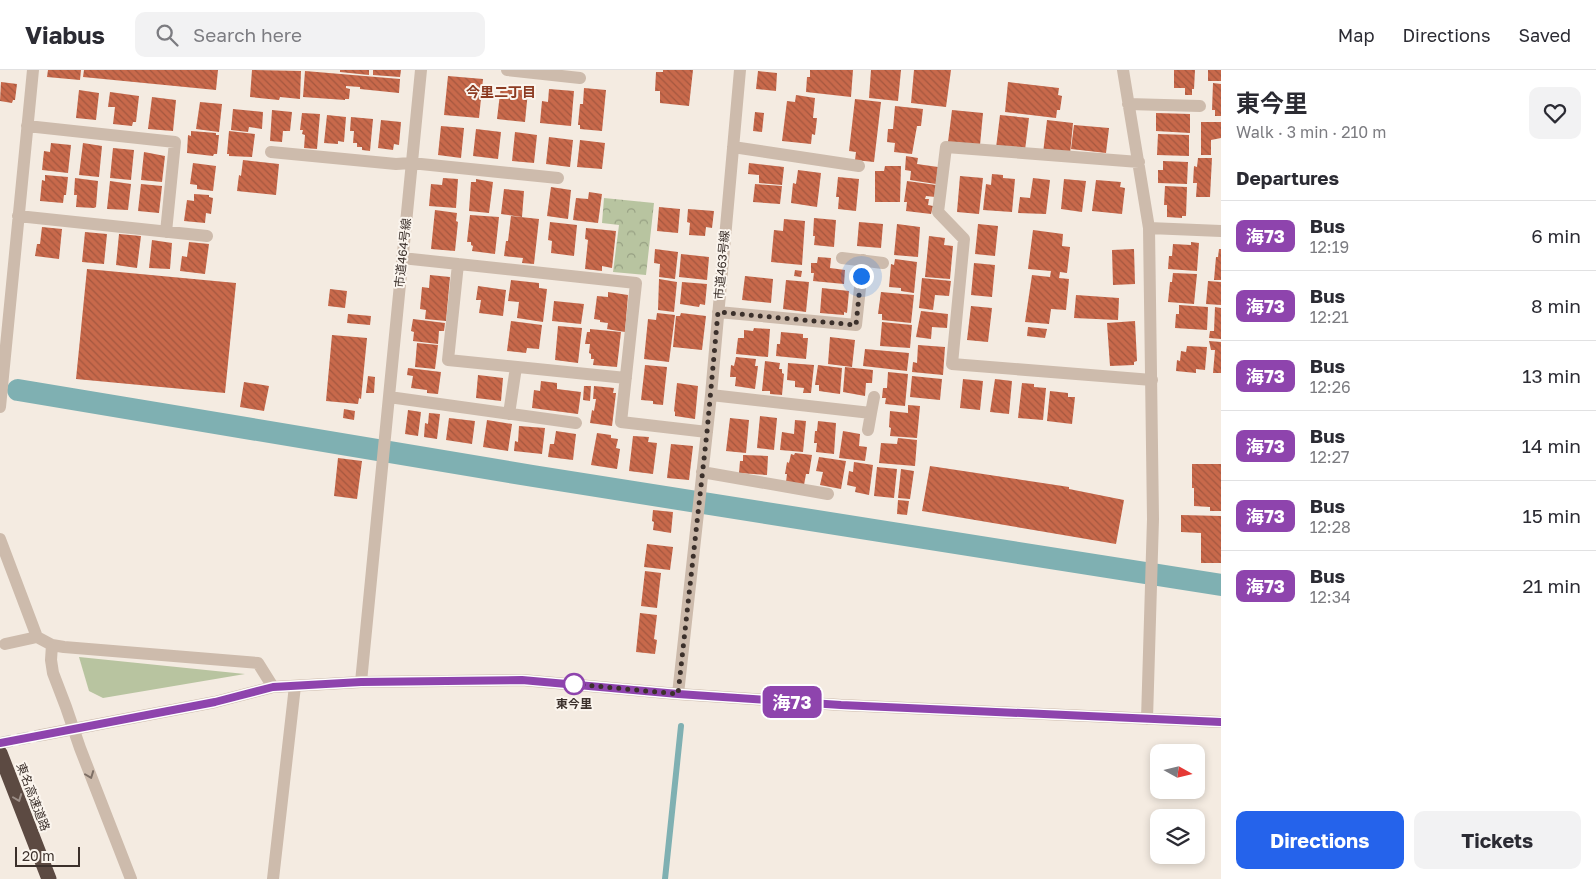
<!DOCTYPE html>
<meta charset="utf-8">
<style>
body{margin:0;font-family:"Golos Text","Noto Sans JP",sans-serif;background:#f2f2f3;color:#2b2b33;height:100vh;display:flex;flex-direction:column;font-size:19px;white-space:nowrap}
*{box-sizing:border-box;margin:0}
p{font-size:16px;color:#7c7c81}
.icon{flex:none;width:28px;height:28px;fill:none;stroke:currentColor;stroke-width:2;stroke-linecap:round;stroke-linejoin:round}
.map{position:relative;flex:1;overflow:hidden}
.panel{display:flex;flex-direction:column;background:#fff;width:375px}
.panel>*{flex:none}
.badge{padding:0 10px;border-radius:8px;font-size:18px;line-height:32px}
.needle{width:32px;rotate:98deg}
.controls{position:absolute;left:1150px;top:674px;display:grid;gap:10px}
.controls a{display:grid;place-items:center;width:55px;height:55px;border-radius:10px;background:#fff;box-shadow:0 2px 8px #0003;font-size:25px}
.scale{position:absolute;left:15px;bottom:12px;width:65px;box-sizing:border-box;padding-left:5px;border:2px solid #3b302b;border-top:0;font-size:14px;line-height:18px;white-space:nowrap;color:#3b302b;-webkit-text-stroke:4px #fbf5ee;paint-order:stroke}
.you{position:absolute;width:25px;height:25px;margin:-12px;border:4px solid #fff;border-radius:50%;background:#1a73e8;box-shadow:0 0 0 8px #1a73e833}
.map>.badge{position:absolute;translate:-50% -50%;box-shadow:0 0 0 2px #fff}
h2{padding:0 15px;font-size:19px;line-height:45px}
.round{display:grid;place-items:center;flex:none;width:52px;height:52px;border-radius:10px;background:#f2f2f3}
.summary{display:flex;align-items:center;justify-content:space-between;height:85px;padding:0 15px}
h1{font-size:24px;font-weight:700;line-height:38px}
.cta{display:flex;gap:10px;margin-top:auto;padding:10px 15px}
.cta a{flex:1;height:58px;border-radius:10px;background:#2563eb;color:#fff;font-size:20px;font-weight:700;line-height:58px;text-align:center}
.cta a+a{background:#f2f2f3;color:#2b2b33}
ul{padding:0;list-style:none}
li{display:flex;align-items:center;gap:15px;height:70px;padding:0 15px;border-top:1px solid #e1e1e2}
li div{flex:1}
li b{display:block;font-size:19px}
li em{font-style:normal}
li .badge{min-width:55px;font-weight:700;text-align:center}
header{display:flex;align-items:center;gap:30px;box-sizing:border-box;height:70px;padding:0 25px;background:#fff;border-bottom:1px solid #e1e1e2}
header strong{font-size:24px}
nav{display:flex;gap:28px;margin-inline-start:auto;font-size:18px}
.search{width:350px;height:45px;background:#f2f2f3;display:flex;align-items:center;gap:12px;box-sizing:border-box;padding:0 18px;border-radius:10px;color:#7c7c81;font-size:19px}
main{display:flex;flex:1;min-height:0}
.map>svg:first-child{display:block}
.grass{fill:#b8c4a0}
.forest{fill:url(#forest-crowns)}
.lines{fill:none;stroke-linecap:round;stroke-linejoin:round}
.stream{stroke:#7fb0b2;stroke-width:6}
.canal{stroke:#7fb0b2;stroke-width:22}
.building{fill:url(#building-back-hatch)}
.minor-tunnel{stroke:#cfc6bd;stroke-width:12;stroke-dasharray:12 6;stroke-linecap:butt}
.minor{stroke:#cdbbac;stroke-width:12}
.highway{stroke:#5c4a42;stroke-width:15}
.oneway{stroke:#7d6f65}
.oneway2{stroke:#9c8e87}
.line-casing{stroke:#fff;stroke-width:11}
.line{stroke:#8e44ad;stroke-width:8}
.walk{stroke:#3b302b;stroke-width:5;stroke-dasharray:0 9}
.stop-dot{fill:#fff;stroke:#8e44ad;stroke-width:2.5}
.labels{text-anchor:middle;stroke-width:4;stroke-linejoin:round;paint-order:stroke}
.street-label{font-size:12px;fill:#3b302b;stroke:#fbf5ee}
.stop-label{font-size:12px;font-weight:bold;fill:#3b302b;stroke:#fbf5ee}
.neighbourhood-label{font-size:14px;font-weight:bold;fill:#8c3b22;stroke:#fbf5ee}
</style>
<header>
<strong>Viabus</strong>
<div class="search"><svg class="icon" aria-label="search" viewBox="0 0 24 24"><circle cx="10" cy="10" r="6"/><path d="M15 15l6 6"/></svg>Search here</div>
<nav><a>Map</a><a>Directions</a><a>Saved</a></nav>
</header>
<main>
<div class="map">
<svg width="1221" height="809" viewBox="0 0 1221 809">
<defs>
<pattern id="forest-crowns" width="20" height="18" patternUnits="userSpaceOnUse" patternTransform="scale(1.25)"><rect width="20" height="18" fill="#b8c4a0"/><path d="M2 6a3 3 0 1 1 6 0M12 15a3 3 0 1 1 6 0" fill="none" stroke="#97a083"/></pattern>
<pattern id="building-back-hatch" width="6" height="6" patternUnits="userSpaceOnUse" patternTransform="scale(1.25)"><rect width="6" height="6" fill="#c8694b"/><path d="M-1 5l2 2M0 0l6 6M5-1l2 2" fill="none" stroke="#a4573f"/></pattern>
</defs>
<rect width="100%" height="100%" fill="#f4ebe1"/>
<path class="grass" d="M79,587l166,17 -142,24 -14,-7z"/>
<path class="forest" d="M604,128l50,5 -8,72 -33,-3 6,-47 -17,-2z"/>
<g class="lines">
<path class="stream" d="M665,809l16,-153"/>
<path class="canal" d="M18,320l515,86 688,109"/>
</g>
<path class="building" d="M48,0h33l-1,10 -33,-3z
M84,0h134l-2,20 -133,-13z
M252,0l49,1 -1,28 -20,-2 -1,3 -29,-3z
M340,0h29v5l-29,-3z
M373,0h28l-1,7 -27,-2z
M663,0h30l-4,36 -29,-3v-12h-5l1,-19h7z
M810,0h43l-2,27 -45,-5 1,-15h3z
M871,0h30l-3,31 -29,-3z
M914,0h37l-5,37 -35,-4z
M1174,0h21l-1,19h-2v6h-7v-7h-11z
M1208,0h13v11h-13z
M305,1l95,8 -1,14 -39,-4v-2l-14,-1v2l4,1 -1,10h-4v1l-42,-3z
M758,1l19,2 -1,18 -20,-2z
M448,6l35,3 -4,39 -35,-3z
M1,12l16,2 -2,16h-2l-1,3 -12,-2z
M1008,12l51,6 -1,7 4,1 -2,14h-3l-1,8 -51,-6z
M1213,13l8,1v32h-6v-6h-3z
M501,15l22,2v3l5,1 -3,31 -28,-3z
M584,18l22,2 -4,41 -22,-2v-4h-2l2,-21h3z
M549,19l25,2 -3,35 -31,-3 2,-22 6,1z
M79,20l20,3 -3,27 -20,-2z
M110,22l29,4 -3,26h-3l-1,4 -19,-2 2,-17h-7z
M796,25l19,3 -2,20h4l-2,17 -3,-1 -1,10 -29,-3 5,-40 8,1z
M152,27l24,3 -3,31 -25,-2z
M855,29l26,3 -7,60 -19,-2 1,-8 -7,-1z
M200,32l22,2 -3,28 -23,-3z
M895,36l28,3 -2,17h-4l-5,28 -18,-2 1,-9 -8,-1 1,-13h5z
M233,39l30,3 -1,17 -13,-2 -1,5 -17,-2z
M272,40l20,2 -2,19h-7l-1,11 -12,-1z
M952,40l31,3 -3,32 -32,-3z
M755,42l9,1 -2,19 -9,-1z
M302,43l18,1 -3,35 -13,-1 1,-13 -3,-1 1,-4h-3z
M1156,43l34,1v19l-34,-2z
M327,45l19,2 -2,25 -6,-1v3l-14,-1z
M1000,45l29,3 -4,32 -29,-2z
M351,47l22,2 -3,32 -8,-1v-3h-5v-4h-4l1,-12h-4z
M381,50l20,2 -2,23 -5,-1 -1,6 -15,-2z
M1047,50l26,3 -3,31 -27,-1z
M1201,52h20v16l-10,2v15h-10z
M1074,55l35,3 -3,25 -35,-4z
M441,56l23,2 -3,30 -23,-3z
M476,59l25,3 -3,27 -25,-3z
M191,61l25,2v2h3l-2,19h-3l-1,2 -26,-3 1,-18 3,1z
M229,61l26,3 -3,23 -23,-1v-2h-2z
M515,62l22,3 -3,28 -22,-2z
M1158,64l31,1v21l-32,-1z
M549,67l24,3 -3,27 -24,-3z
M580,70l25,3 -3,26 -25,-2z
M51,73l20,2 -3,28 -26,-3 2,-19 6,1z
M83,73l19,3 -3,31 -20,-2z
M113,78l21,2 -3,30 -21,-2z
M144,82l21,4 -3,26 -21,-2z
M906,86l12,2 -1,6 21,3 -2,17 -26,-4 1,-9 -6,-1z
M1198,88h14l-2,39h-14l1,-14h-4l1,-17 3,1z
M243,90l36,4 -3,31 -39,-4 2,-16 2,1z
M1163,91l25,1 -1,22 -29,-1v-13h5z
M193,93l23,3 -3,25 -16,-2v-4l-7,-1z
M749,93l35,4 -2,18 -23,-2v-8l-11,-1z
M885,96h16l-1,36h-25v-31h9z
M798,100l23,3 -4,34 -26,-4 2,-20 3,1z
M992,104l11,1v3l12,1 -3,33 -29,-2 3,-26 5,1z
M45,105l23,2 -2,18h-2l-1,8 -23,-2 2,-21 3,1z
M960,106l23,2 -4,36 -22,-2z
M838,107l21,2 -3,32 -18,-2 1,-12h-3z
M75,108l23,3 -2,26 -2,1 -18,-1 1,-12h-3z
M443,108l15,1 -2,29 -27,-2 2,-22 11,1z
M1033,108l17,2 -4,34 -28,-1 2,-16 10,1z
M476,109l17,3 -4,31 -20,-2 2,-29h5z
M1064,109l22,2 -4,31 -21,-3z
M1096,110l25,2 -1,5 5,1 -3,26 -30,-3z
M110,111l21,3 -3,26 -21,-1z
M907,111l29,4 -1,12 -9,-1 -1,3h4l-1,6 5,1 -2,8 -25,-3 1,-9h-3z
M141,114l21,2 -3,27 -21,-2z
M755,114l27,2 -2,18 -27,-2z
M1165,116l22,1 -1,29h-4v2l-15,-1v-12h-3z
M551,117l20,3 -3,29 -21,-3z
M504,119l20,2 -2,26 -21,-3z
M589,122l13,2 -4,29 -25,-3 3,-22 12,1z
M194,124l15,1v2l4,1 -2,16 -5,-1 -1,10 -21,-2 3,-21 7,1z
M659,137l21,2 -2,24 -21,-2z
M688,139l26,2 -2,17 -6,-1 -1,9 -16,-1 1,-12 -3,-1z
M435,140l22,3 -1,8 2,1 -3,29 -24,-2z
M470,145l29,2 -4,37 -23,-3 1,-5 -2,-1v-3h-4z
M511,146l28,3 -5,45 -12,-1 1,-5 -19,-2 2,-15h2z
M814,148l22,2 -2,27 -20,-2 1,-9h-2z
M784,149l21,2 -3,44 -31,-3 3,-32 9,1z
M550,152l27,3 -3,31 -23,-3 1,-12 -4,-1z
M859,152l24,2 -2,24 -24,-2z
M897,154l23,3 -2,30 -24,-2z
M978,154l20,2 -3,30 -20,-2z
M42,157l20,2 -3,30 -24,-3 2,-12h3z
M586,158l30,3 -4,37 -10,-2v5l-17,-2 3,-29 -3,-1z
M1033,160l30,4 -1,12 8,1 -3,26 -7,-1 -1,6 10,1 -3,31 -15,-1 -2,15 -24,-2 7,-47 18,2 1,-6 -23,-2z
M85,162l22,2 -3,30 -22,-2z
M119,164l22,2 -4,32 -21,-3z
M929,166l16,2 -1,7 9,1 -3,33 -25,-2z
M152,170l20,3 -2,26 -21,-1z
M189,172l20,2 -4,30 -25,-3 2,-15 5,1z
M1191,172l8,1 -2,28 -29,-2 1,-13h3l1,-12 18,1z
M655,179l23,3 -3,27 -16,-2 1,-13 -6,-1z
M1134,179l1,35 -22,1 -1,-35z
M1219,179h2v31h-7l2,-23h2z
M681,184l28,3 -2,23 -28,-3z
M818,187l13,1 -1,10 15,2 -1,14 -31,-3 1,-8h-3v-10h6z
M895,189l22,3 -3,31 -13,-2v-3l-12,-1 2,-23 3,1z
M974,193l21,2 -3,32 -21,-2z
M87,199l149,14 -11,110 -149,-14z
M795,200l7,1 -1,6 -7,-1z
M1173,203l24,1 -3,30 -26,-2 2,-20h2z
M430,205l20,2 -4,44 -21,-2 1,-9 -6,-1 2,-22 7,1z
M745,206l28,3 -2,24 -29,-3z
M922,208l29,3 -2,15 -14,-1 -2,15 -14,-2z
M659,209l18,3 -3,30 -16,-2z
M511,210l28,3v5l8,1 -4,33 -26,-4 2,-16 -11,-1z
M786,210l23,2 -3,30 -23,-3z
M1208,211l13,1v23l-15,-1z
M682,212l25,2 -2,21 -5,-1 -1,3 -19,-3z
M478,216l28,4 -3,26 -24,-3 2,-13h-5z
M822,218l27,3 -2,22 -3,-1v3l-24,-2z
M330,219l17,2 -2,17 -17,-2z
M608,222l20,3 -3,37 -18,-3 1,-6 -8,-1v-2l-6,-1 3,-23 11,1z
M881,222l33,3 -3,28 -29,-3v-6h-4z
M1076,225l43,3 -1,22 -44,-2z
M554,231l30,3 -3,20 -29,-3z
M1179,235l29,2 -1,23 -32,-2 1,-14h3z
M971,236l21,2 -4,34 -21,-2z
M1215,237l6,1v31l-12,-1 1,-7h4z
M921,241l27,3 -1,14 -15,-1 -1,12 -15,-2z
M657,243l18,2 -6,47 -25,-3 4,-40 8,1z
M681,243l25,3 -4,34 -29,-3 3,-31h4z
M348,244l23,2 -1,9 -23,-2z
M413,249l32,4 -1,8h-5l-1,13 -25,-3 1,-9 -3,-1z
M511,251l31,4 -3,24 -12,-1 -1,5 -19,-2z
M1135,251l2,40 -3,1v3l-24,1 -3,-43z
M882,252l30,3 -2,23 -30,-2z
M558,256l24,2 -4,35 -23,-3z
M1028,257l19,2 -2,9 -18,-2z
M754,258l16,1 -2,28 -32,-3 2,-16h6v-8l9,1z
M590,259l31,3 -4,35 -24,-2 1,-6h-3v-5l-2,-1 1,-9h-5l2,-12h3z
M781,262l22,2v4h5l-2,21 -30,-3 1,-12h3z
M332,265l35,3 -6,61 -2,-1 -1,6 -32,-3z
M830,267l25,3 -3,27 -24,-3z
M1209,271l12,1v31h-8l2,-23h-4z
M417,273l21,2 -3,24 -20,-2z
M918,275l27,2 -2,28 -31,-3 1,-10 4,1z
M1187,276l20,1 -2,23 -9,-1v4l-20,-2 1,-11 3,1 1,-10 5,1z
M865,279l44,4 -2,18 -44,-5z
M736,287l20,2 -1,7h3l-3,23 -20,-3 1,-9h-6l1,-12 3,1z
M765,291l15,2 -1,6h3v4l2,1 -2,21 -12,-1v-3h-8z
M788,293l26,2 -3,28h-8l1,-5 -9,-1v-6l-8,-1z
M645,295l22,2 -4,38 -10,-1v-3l-12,-1z
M818,295l24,3 -2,26 -21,-3v-6h-4z
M845,297l28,3 -1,13h-6l-1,13 -22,-4z
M408,298l33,4 -3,22 -11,-1v-3l-16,-2 2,-12 -6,-1z
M888,302l20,2 -3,32 -20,-2 1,-6h-4l1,-10h4z
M478,305l25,3 -2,23 -25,-3z
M368,306l7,1 -1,16h-8z
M912,306l30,3 -2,21 -30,-3z
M963,309l20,2 -3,29 -20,-2z
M995,309l17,2 -3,33 -19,-2z
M541,311l16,2v6l24,3 -3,22 -46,-6 2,-18 6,1z
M244,312l25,4 -5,25 -24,-4z
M677,313l21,3 -3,33 -20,-3v-4l-1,-1z
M1022,313l12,1v3l12,1 -3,32 -25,-2z
M584,316h7l-1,15 -7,-1z
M594,316l20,2 -1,5h3l-4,33 -22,-3 2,-13 2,1 2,-12h-3z
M1050,321l18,2v4h7l-3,27 -25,-3z
M908,335l12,1 -3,32 -27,-2 1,-8 -2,-1 1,-16 18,2z
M344,339l11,2 -1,9 -11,-2z
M408,340l13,2 -3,24 -13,-2z
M429,343l11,1 -3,25 -13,-2 1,-14 3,1z
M760,346l17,2 -3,32 -17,-2z
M449,348l26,3 -3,23 -26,-4z
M730,348l19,2 -3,33 -20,-2z
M487,350l25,4 -4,27 -25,-4z
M795,350l11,1 -3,31 -23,-2 2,-18 12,2z
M818,351l18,2 -2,31 -18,-2 1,-9h-3l1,-12h2z
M519,356l26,2 -3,26 -28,-3 1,-10 3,1z
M556,361l20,3 -3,26 -25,-3 2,-13h4z
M843,361l17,3 -1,12 8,1 -2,14 -26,-3z
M597,363l14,2v3l7,1 -2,9 4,1 -3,20 -26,-4z
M633,366l16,1 -1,5 9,1 -4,31 -24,-3z
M898,368l19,2 -2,26 -36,-3 2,-20 16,1z
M671,374l22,2 -4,34 -22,-2z
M795,383l17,2 -3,19h-3l-2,11 -18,-3 1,-8h-2l2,-12 2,1 2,-9 3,1z
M743,385l25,1 -1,19 -28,-2 1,-12h3z
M819,387l27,4 -5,28 -21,-4 3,-13 -7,-1z
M338,388l24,3 -5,38 -23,-3z
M854,392l19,3 -4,30 -14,-3 1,-5 -9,-2 2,-14 4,1z
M1192,394h29v47h-11v-4l-16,-1v-18h-2z
M930,396l139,21v2l55,11 -8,44 -194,-33z
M877,397l20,2 -3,29 -20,-2z
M901,399l13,2 -4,28 -12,-1z
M898,430l11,1 -2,14 -10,-1z
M653,440l20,2 -2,21 -18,-3 1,-8 -2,-1z
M1181,445l40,1v47h-20v-30l-20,-1z
M647,474l26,3 -3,23 -26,-3z
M645,501l16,2 -4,35 -16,-2z
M640,543l17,2 -3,24 3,1 -2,14 -19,-2z"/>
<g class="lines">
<path class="minor-tunnel" d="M0,673l42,-8"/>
<path class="minor" d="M507,0l73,8
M1123,0l26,158 4,291 -6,200
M1128,34l72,2
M27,56l148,16 -9,90
M733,77l126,19
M271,82l125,12 15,-1 147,15
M1139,92l-193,-15 -8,65 26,27 -12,125 200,16
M18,146l189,20
M1149,158l72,3
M402,188l234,25 -15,139 86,10
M842,188l41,5
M458,194l-10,96 178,18
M718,242l138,13 7,-65
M711,325l160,18 3,-16
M389,327l187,26
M0,337l33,-337
M509,344l7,-47
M868,360l3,-17
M702,402l126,22
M0,469l37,98
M5,574l32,-7 15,8 12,2 194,16 15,24
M52,575l-1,15 2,13 13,34 14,41 51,131
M361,612l60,-612
M678,624l33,-299 29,-325
M42,665l173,-33 58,-15 88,-5 161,-2 156,14 163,11 380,17
M273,809l22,-193"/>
<path class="highway" d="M0,683l49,126"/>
</g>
<defs><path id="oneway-chevron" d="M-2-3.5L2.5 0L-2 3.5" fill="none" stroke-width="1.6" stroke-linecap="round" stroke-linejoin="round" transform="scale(1.25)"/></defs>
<use class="oneway" href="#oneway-chevron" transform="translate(90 705) rotate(69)"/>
<use class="oneway2" href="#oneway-chevron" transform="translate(18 728) rotate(69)"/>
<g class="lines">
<defs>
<path id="line" d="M0,673l215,-41 58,-15 88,-5 161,-2 156,14 163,11 380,17"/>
</defs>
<use href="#line" class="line-casing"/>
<use href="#line" class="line"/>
<path class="walk" d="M574,614l104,10 29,-262 11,-120 138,13 5,-49"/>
</g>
<circle class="stop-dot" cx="574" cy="614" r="10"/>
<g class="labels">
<g class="street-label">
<text transform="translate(403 183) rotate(-84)" y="4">市道464号線</text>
<text transform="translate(722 195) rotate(-85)" y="4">市道463号線</text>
<text transform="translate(33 727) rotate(69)" y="4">東名高速道路</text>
</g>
<g class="stop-label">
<text x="574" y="638">東今里</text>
</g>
<g class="neighbourhood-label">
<text x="501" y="27">今里二丁目</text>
</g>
</g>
</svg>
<div class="controls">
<a><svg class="needle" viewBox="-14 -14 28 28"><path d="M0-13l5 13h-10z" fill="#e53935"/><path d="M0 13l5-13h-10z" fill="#7c7c81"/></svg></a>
<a><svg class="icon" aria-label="layers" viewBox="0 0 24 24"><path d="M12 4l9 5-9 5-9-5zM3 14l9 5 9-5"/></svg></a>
</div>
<div class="scale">20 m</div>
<div class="you" style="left:861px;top:206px"></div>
<b class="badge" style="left:792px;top:632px;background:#8e44ad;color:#fff">海73</b>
</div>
<section class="panel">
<div class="summary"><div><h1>東今里</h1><p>Walk · 3 min · 210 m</p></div><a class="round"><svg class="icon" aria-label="heart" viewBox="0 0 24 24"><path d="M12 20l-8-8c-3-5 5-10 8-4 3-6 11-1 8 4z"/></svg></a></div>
<h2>Departures</h2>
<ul>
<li><span class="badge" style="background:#8e44ad;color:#fff">海73</span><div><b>Bus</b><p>12:19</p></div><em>6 min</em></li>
<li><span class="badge" style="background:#8e44ad;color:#fff">海73</span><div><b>Bus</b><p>12:21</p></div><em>8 min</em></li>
<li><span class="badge" style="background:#8e44ad;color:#fff">海73</span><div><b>Bus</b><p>12:26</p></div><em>13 min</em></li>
<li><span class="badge" style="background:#8e44ad;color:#fff">海73</span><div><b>Bus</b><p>12:27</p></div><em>14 min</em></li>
<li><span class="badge" style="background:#8e44ad;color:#fff">海73</span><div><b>Bus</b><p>12:28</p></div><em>15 min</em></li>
<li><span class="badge" style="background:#8e44ad;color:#fff">海73</span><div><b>Bus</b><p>12:34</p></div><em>21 min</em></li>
</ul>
<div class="cta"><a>Directions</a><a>Tickets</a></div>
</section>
</main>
